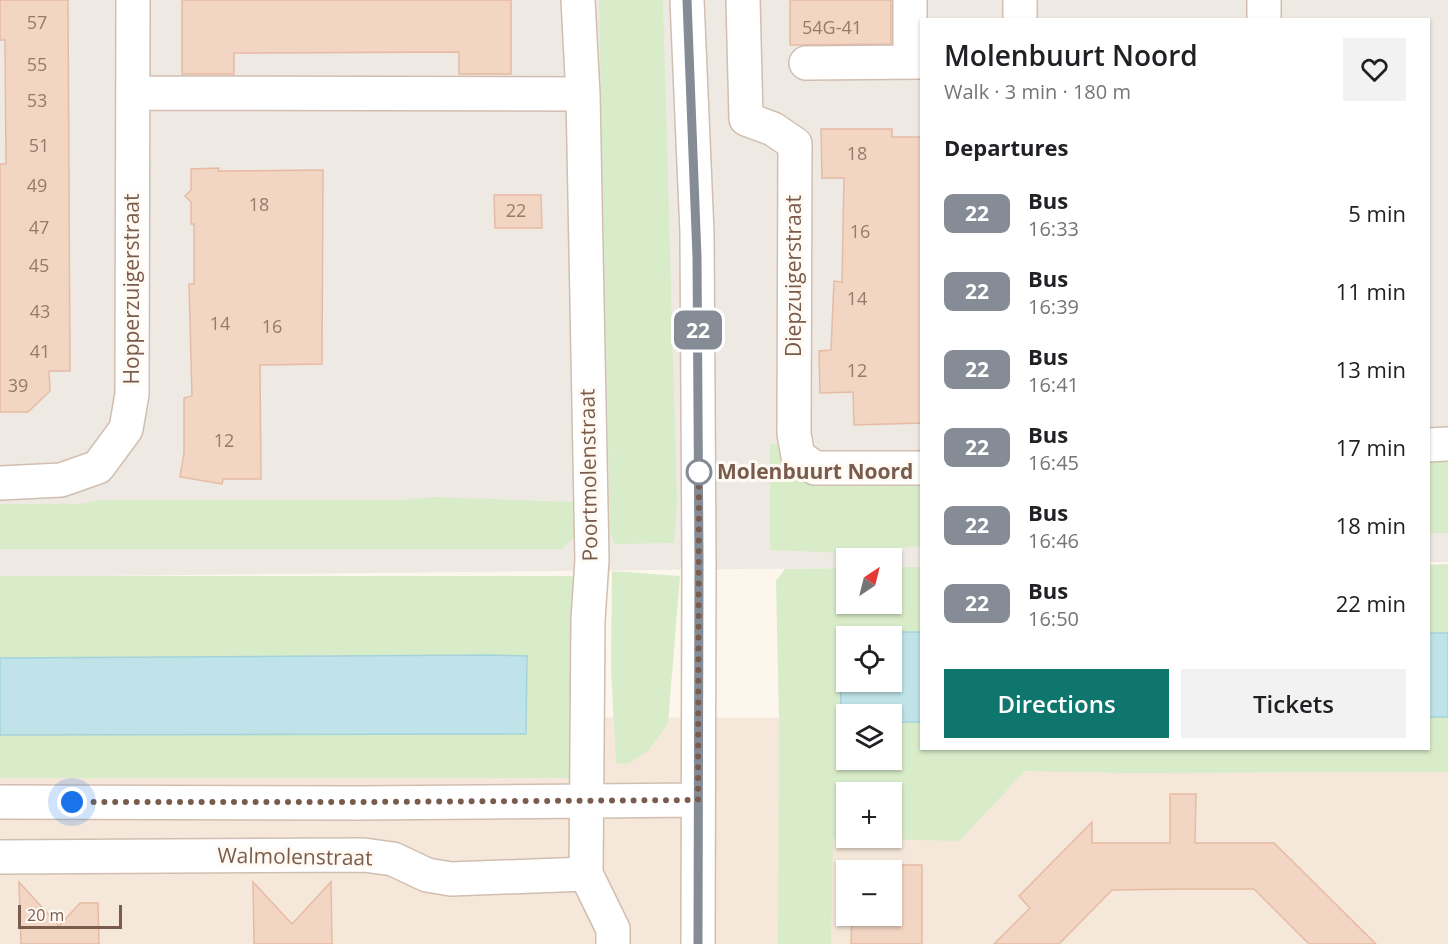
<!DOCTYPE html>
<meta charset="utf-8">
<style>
body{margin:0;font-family:"Open Sans",sans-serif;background:#f2f2f2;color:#202124;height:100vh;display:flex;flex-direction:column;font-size:22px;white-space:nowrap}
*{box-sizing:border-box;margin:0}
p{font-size:20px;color:#757577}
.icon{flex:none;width:33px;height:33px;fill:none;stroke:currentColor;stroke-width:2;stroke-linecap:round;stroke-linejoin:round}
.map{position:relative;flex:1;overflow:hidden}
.details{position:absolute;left:920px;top:18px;width:510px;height:732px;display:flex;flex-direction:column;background:#fff;border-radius:0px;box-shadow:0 2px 4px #0004}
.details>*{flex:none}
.badge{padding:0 12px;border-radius:9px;font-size:21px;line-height:39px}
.needle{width:39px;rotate:35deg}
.fabs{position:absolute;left:836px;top:548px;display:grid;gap:12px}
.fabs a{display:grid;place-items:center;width:66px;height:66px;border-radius:0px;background:#fff;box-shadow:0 2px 4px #0004;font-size:30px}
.scale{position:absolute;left:18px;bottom:15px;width:104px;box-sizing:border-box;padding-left:6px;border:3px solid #7a5c4d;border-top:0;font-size:16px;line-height:21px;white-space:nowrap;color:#7a5c4d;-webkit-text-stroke:4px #fffaf3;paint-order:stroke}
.you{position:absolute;width:30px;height:30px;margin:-15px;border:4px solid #fff;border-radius:50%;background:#1a73e8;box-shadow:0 0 0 9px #1a73e833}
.map>.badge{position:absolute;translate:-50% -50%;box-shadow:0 0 0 3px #fff}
h2{padding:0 24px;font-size:22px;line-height:54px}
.round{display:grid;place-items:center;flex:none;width:63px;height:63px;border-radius:0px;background:#f2f2f2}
.head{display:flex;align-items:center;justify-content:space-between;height:102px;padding:0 24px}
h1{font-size:28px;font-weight:600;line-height:45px}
.cta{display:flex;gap:12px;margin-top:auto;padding:12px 24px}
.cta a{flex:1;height:69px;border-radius:0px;background:#0f766e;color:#fff;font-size:24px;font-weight:600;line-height:69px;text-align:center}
.cta a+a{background:#f2f2f2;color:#202124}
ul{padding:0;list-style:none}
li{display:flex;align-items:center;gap:18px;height:78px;padding:0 24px}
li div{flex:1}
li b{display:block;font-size:22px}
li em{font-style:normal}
li .badge{min-width:66px;font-weight:700;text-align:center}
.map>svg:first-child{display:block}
.residential{fill:#f5e8da;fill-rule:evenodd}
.industrial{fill:#efe9e4}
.green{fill:#d8ecc9;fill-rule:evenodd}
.water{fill:#bfe3e8;stroke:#a5d3da;stroke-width:1.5;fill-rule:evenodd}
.building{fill:#f3d5c3;stroke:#e6bba3;stroke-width:1.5}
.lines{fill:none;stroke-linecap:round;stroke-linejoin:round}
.minor-casing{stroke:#d1beb0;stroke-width:36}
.minor{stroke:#fff;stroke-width:33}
.line-casing{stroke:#fff;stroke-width:14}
.line{stroke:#858c96;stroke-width:9}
.walk{stroke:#7a5c4d;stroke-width:6;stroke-dasharray:0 10.8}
.stop-dot{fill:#fff;stroke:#858c96;stroke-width:3}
.labels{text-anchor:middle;stroke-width:6;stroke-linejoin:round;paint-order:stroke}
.number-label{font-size:18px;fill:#987a6a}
.street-label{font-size:21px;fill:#7a5c4d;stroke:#fffaf3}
.stop-label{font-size:21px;font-weight:bold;fill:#7a5c4d;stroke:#fffaf3;text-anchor:start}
</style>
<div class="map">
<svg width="1448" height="944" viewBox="0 0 1448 944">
<rect width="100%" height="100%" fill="#fdf6ec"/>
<path class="residential" d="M1428,715h20v229h-1448v-228l846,2v41h45v-41l30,-1v31h507zM846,792h45v45h-45zM846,870h45v45h-45z"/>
<path class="industrial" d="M0,0h1448v562h-20v-542h-507v547h-30v-9h-45v10l-846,9z"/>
<path class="green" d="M599,0h64l14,503 -3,40 -59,1 -5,-11z
M770,444h16l135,33v69l-75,7 -76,-3z
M1428,457h20v76h-20z
M435,497l139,5 2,34 -14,13h-562v-45h79l24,-4h298z
M1448,564v69h-20v-68z
M891,567h30v65h-81l1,90h5v37h45v-37h30v26h507v-31h20v55l-321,1 -102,-2 -66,70 -126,-3 -2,106h-53l1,-225 -3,-138 9,-12 61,-1v35h45zM846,792h45v45h-45z
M612,571l68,5 -12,147 -19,27 -21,14 -12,-1 -5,-93z
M0,576h572l5,6 -2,196h-575v-43l525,-1 2,-78 -37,-1 -490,3z"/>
<path class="water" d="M840,632h81v90h-30v-8h-45v8h-5zM846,636h45v45h-45z
M1428,633h20v84h-20z
M490,655l37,1 -1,78 -526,1v-77z"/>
<path class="building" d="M0,0h68l2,371h-21l1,20 -22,21h-28v-248h6l-1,-124h-5z
M182,0h329v74h-52v-22l-225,1v21h-52z
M790,0h101v44l-101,1z
M821,129h71v8h29v286l-67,2 -1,-33 -33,1 -1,-42 12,-1 3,-69 8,1 2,-104h-22z
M219,168l-1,3 105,-1 -1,194 -62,1 1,114h-38l-1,5 -42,-7 4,-24v-55l8,-2 -3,-112h5v-60h-3v-22l-6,-6 6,-6v-21z
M494,195h47l1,33h-47z
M1170,794h26l-1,49h79l102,101h-67l-55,-55h-71l-71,1 -53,54h-65l36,-36 -11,-12 73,-74v21h78z
M853,865h69v79h-71l1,-29h39v-45h-38z
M19,882l40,44 21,-23h18l1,41h-78z
M253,882l39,42 39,-42 1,62h-78z"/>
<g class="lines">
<defs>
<path id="minor" d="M578,0l5,94 9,466 -4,60 -2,254 27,55v15
M687,0l10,233 2,330 -1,381
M743,0l3,119 27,10 22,15 -1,290 4,22 17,12h106
M910,0v62
M1020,0v20
M1264,20v-20
M806,63l115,-1
M133,93l450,1
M1428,445l20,-1
M0,483l61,-3 37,-13 28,-38 6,-35 1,-394
M0,802l359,1 339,-3
M0,857l364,-2 29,4 34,16 24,4 135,-5"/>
</defs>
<use href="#minor" class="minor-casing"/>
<use href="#minor" class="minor"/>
</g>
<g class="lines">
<defs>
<path id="line" d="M687,0l10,257 2,305 -1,382"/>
</defs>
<use href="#line" class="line-casing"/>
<use href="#line" class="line"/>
<path class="walk" d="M72,802h287l339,-2 1,-328"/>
</g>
<circle class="stop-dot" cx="699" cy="472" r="12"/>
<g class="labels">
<g class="number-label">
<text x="37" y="29">57</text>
<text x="832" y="34">54G-41</text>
<text x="37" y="71">55</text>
<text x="37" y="107">53</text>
<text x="39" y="152">51</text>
<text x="857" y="160">18</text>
<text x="37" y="192">49</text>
<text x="259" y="211">18</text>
<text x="516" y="217">22</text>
<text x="39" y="234">47</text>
<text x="860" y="238">16</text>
<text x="39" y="272">45</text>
<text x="857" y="305">14</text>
<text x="40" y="318">43</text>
<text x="220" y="330">14</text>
<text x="272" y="333">16</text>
<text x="40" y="358">41</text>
<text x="857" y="377">12</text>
<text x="18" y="392">39</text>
<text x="224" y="447">12</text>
</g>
<g class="street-label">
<text transform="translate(794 276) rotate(-90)" y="7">Diepzuigerstraat</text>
<text transform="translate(132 289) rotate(-90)" y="7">Hopperzuigerstraat</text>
<text transform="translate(589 475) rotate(-91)" y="7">Poortmolenstraat</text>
<text transform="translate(295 857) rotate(1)" y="7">Walmolenstraat</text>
</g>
<g class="stop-label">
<text x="717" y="479">Molenbuurt Noord</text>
</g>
</g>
</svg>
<div class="fabs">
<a><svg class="needle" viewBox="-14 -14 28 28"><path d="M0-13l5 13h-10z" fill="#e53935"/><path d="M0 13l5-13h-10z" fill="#757577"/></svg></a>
<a><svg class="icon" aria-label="locate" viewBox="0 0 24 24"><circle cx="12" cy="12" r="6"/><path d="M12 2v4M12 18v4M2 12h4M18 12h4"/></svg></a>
<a><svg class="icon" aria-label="layers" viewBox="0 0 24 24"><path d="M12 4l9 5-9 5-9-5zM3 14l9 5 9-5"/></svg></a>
<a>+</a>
<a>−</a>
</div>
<div class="scale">20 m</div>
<div class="you" style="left:72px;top:802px"></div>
<b class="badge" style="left:698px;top:330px;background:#858c96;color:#fff">22</b>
<section class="details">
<div class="head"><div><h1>Molenbuurt Noord</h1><p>Walk · 3 min · 180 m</p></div><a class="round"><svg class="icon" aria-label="heart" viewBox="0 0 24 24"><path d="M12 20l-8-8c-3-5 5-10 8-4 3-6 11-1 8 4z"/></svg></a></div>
<h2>Departures</h2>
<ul>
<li><span class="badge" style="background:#858c96;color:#fff">22</span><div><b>Bus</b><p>16:33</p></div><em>5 min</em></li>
<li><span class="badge" style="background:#858c96;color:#fff">22</span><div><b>Bus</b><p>16:39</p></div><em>11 min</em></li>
<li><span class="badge" style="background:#858c96;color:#fff">22</span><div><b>Bus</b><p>16:41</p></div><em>13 min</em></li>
<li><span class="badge" style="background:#858c96;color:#fff">22</span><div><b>Bus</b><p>16:45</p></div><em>17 min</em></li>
<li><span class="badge" style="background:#858c96;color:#fff">22</span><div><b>Bus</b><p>16:46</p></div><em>18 min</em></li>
<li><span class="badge" style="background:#858c96;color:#fff">22</span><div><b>Bus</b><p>16:50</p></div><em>22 min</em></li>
</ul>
<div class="cta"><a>Directions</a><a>Tickets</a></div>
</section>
</div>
